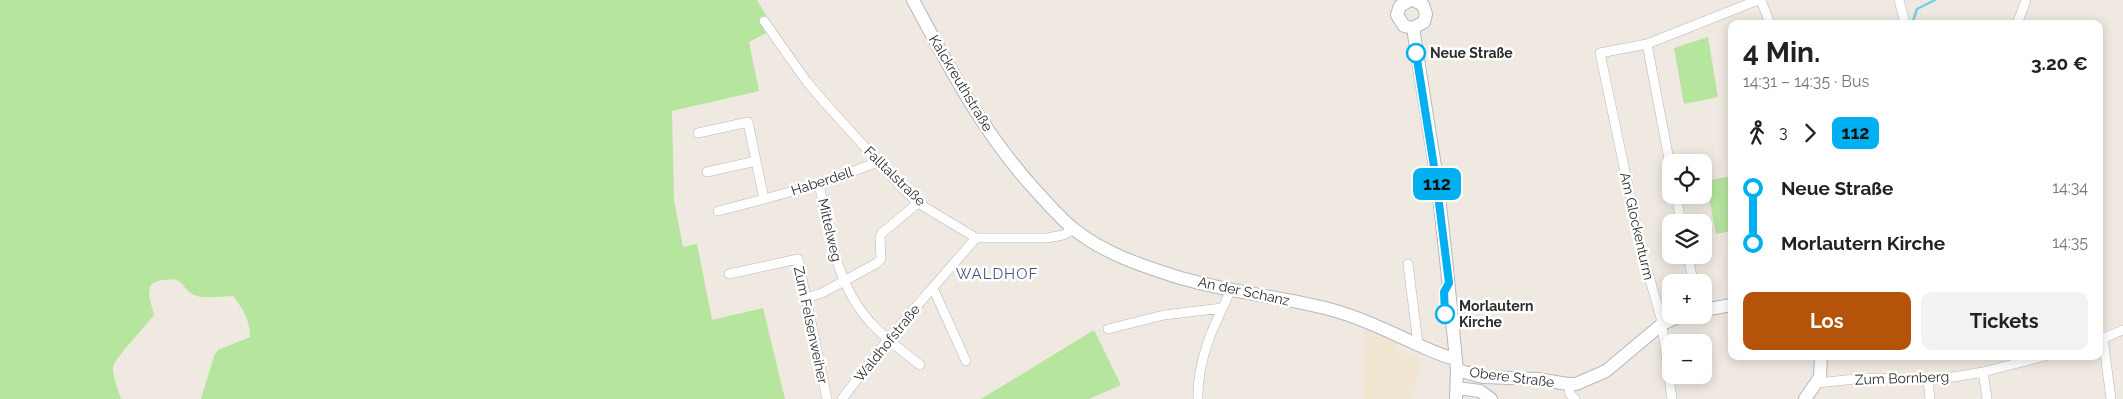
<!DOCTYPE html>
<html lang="de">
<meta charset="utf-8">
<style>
body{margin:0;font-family:Raleway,sans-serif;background:#f2f2f2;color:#222;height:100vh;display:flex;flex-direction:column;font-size:19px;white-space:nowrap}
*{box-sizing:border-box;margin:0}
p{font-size:16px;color:#767676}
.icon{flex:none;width:28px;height:28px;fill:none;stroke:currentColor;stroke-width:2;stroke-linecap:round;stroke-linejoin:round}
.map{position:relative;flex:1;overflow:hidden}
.details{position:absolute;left:1728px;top:20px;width:375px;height:340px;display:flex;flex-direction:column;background:#fff;border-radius:10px;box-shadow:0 2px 12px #0003}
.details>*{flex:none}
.badge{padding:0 10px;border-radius:8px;font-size:18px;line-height:32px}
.buttons{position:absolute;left:1662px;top:154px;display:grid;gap:10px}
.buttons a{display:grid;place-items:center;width:50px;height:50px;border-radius:10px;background:#fff;box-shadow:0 2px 12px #0003;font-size:25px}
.map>.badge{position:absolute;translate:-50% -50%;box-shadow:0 0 0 2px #fff}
.legs{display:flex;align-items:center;gap:8px;height:55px;padding:0 15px;font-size:16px}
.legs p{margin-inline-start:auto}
.head{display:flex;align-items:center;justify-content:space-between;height:85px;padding:0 15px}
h1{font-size:28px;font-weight:700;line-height:38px}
.action{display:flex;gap:10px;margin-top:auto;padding:10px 15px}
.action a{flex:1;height:58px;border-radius:10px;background:#b45309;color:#fff;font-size:20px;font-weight:700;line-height:58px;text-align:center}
.action a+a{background:#f2f2f2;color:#222}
ul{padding:0 15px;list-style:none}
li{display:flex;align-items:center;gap:18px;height:55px;font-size:19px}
li i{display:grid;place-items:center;width:8px;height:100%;margin:0 6px;background:currentColor}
li i::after{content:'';width:12px;height:12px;margin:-6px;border:4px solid;border-radius:50%;background:#fff}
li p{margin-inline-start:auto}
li:first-child i{background:linear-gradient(#0000 50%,currentColor 0)}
li:last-child i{background:linear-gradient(currentColor 50%,#0000 0)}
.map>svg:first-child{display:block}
.education{fill:#f0e6d1}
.green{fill:#b6e59e}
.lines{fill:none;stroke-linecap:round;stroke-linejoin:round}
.stream{stroke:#75cff0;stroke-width:2.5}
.street-casing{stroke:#b4b7c1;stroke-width:10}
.secondary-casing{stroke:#b4b7c1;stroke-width:14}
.street{stroke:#fff;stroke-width:9}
.secondary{stroke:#fff;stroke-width:12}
.line-1-casing{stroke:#fff;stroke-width:11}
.line-1{stroke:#00b0f0;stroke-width:8}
.stop-1-dot{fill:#fff;stroke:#00b0f0;stroke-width:2.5}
.labels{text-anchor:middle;stroke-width:5;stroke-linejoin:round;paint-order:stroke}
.stop-label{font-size:14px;font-weight:bold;fill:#2e2e2e;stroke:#fff;text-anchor:start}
.street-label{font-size:14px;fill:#2e2e2e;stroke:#fff}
.neighbourhood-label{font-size:15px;letter-spacing:1px;fill:#4d5680;stroke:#fff}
</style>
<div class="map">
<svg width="2123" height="399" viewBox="0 0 2123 399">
<rect width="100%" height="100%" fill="#efe9e1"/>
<path class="education" d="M1365,327l32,14 -3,5 28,14 -11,39h-47z"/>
<path class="green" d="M0,0h757l17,29 -25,13 10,49 -87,20 2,89 9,47 14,-3 15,76 51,-12 22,91h-584l13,-43 4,-6 32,-13c0,-17 -7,-28 -17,-41 -11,0 -25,3 -36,0 -16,-4 -10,-20 -33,-16 -6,1 -10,1 -14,6l-1,10 5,19c-7,10 -42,46 -41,53 0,10 5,21 8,31h-121z
M1708,37l10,60 -34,7 -10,-56z
M1731,176v55l-15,3 -10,-53z
M1094,330l27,55 -32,14h-108z"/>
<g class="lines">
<path class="stream" d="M1912,24l5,-15 18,-9"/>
<defs>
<path id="street" d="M1761,0l9,24
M1899,0l6,23 2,1
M764,21l43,61 18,21 76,84 17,16 58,35h71l16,-3 11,-6
M2017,24l9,-24
M1647,44l24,126
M698,133l50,-11 8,39 -49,11
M819,184c11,49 17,103 54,141 14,15 31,27 47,40
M1676,195l5,27
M764,199l55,-15 59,-22
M718,211l46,-12 -8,-38
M1688,255l5,27
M1408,264l10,80
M729,274l69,-15 29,140
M933,288l33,73
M806,298l16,-5 55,-30 4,-4 -1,-22 2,-4 36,-30
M1108,329l56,-14 58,-7
M2103,338l8,61
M2099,340l24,-10
M1983,372l4,27
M1928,380l2,19
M1817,383l48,-5 76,1 42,-7 62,-16
M1568,384l2,10 5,5
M842,399l46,-60 88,-101
M1198,399c-1,-40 16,-74 33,-109
M1672,399l-11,-81 -19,-66 -42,-199 47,-9 106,-42 9,-2"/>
<path id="secondary" d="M913,0c37,69 71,135 125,193 12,13 24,27 37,37 29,23 65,35 99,46 51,16 104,20 155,33 30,8 57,21 85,34 14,6 27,13 42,16
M1410,0l-10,6 -3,9 7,11 9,2 11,-6 2,-8 -3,-9 -10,-5
M1413,28l24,151 9,80 11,111 -1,29
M1704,310l27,-5
M1457,370l26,7 54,2 31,5h8l30,-13 56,-47 20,-9
M1457,388l23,3 11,8
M1805,399l15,-22 1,-21"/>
</defs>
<use href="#street" class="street-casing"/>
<use href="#secondary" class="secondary-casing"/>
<use href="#street" class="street"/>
<use href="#secondary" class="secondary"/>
</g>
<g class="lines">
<defs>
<path id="line-1" d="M1416,53l20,126 13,104 -5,9 1,22"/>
</defs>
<use href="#line-1" class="line-1-casing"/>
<use href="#line-1" class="line-1"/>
</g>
<g class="stop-1-dot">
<circle cx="1416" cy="53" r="9"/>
<circle cx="1445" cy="314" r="9"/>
</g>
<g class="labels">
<g class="stop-label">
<text x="1430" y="58">Neue Straße</text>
<text x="1459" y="311">Morlautern<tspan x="1459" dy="16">Kirche</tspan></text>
</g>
<g class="street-label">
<text transform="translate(961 83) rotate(59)" y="5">Kalckreuthstraße</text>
<text transform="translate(895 176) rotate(44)" y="5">Falltalstraße</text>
<text transform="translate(822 181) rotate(-18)" y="5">Haberdell</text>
<text transform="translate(1637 226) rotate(77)" y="5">Am Glockenturm</text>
<text transform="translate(830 230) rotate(77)" y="5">Mittelweg</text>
<text transform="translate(1244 291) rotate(12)" y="5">An der Schanz</text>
<text transform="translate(811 325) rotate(78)" y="5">Zum Felsenweiher</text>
<text transform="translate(887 343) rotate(-51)" y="5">Waldhofstraße</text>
<text transform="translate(1512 377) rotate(7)" y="5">Obere Straße</text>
<text transform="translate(1902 378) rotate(-2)" y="5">Zum Bornberg</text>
</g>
<g class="neighbourhood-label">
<text x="997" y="279">WALDHOF</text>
</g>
</g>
</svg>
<div class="buttons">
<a><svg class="icon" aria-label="locate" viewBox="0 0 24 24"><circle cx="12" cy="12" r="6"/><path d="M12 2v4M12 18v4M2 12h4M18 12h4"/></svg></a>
<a><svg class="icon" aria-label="layers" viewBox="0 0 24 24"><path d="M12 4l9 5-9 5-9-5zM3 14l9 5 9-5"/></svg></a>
<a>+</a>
<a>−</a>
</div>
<b class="badge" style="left:1437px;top:184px;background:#00b0f0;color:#111">112</b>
<section class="details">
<div class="head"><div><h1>4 Min.</h1><p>14:31 – 14:35 · Bus</p></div><b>3.20 €</b></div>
<div class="legs"><svg class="icon" aria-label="walk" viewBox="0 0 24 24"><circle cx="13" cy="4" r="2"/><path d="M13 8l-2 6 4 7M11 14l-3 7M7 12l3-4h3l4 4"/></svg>3<svg class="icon" aria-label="forward" viewBox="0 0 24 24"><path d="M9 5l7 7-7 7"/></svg><b class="badge" style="background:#00b0f0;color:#111">112</b></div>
<ul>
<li><i style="color:#00b0f0"></i><b>Neue Straße</b><p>14:34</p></li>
<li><i style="color:#00b0f0"></i><b>Morlautern Kirche</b><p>14:35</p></li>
</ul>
<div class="action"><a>Los</a><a>Tickets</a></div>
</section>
</div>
